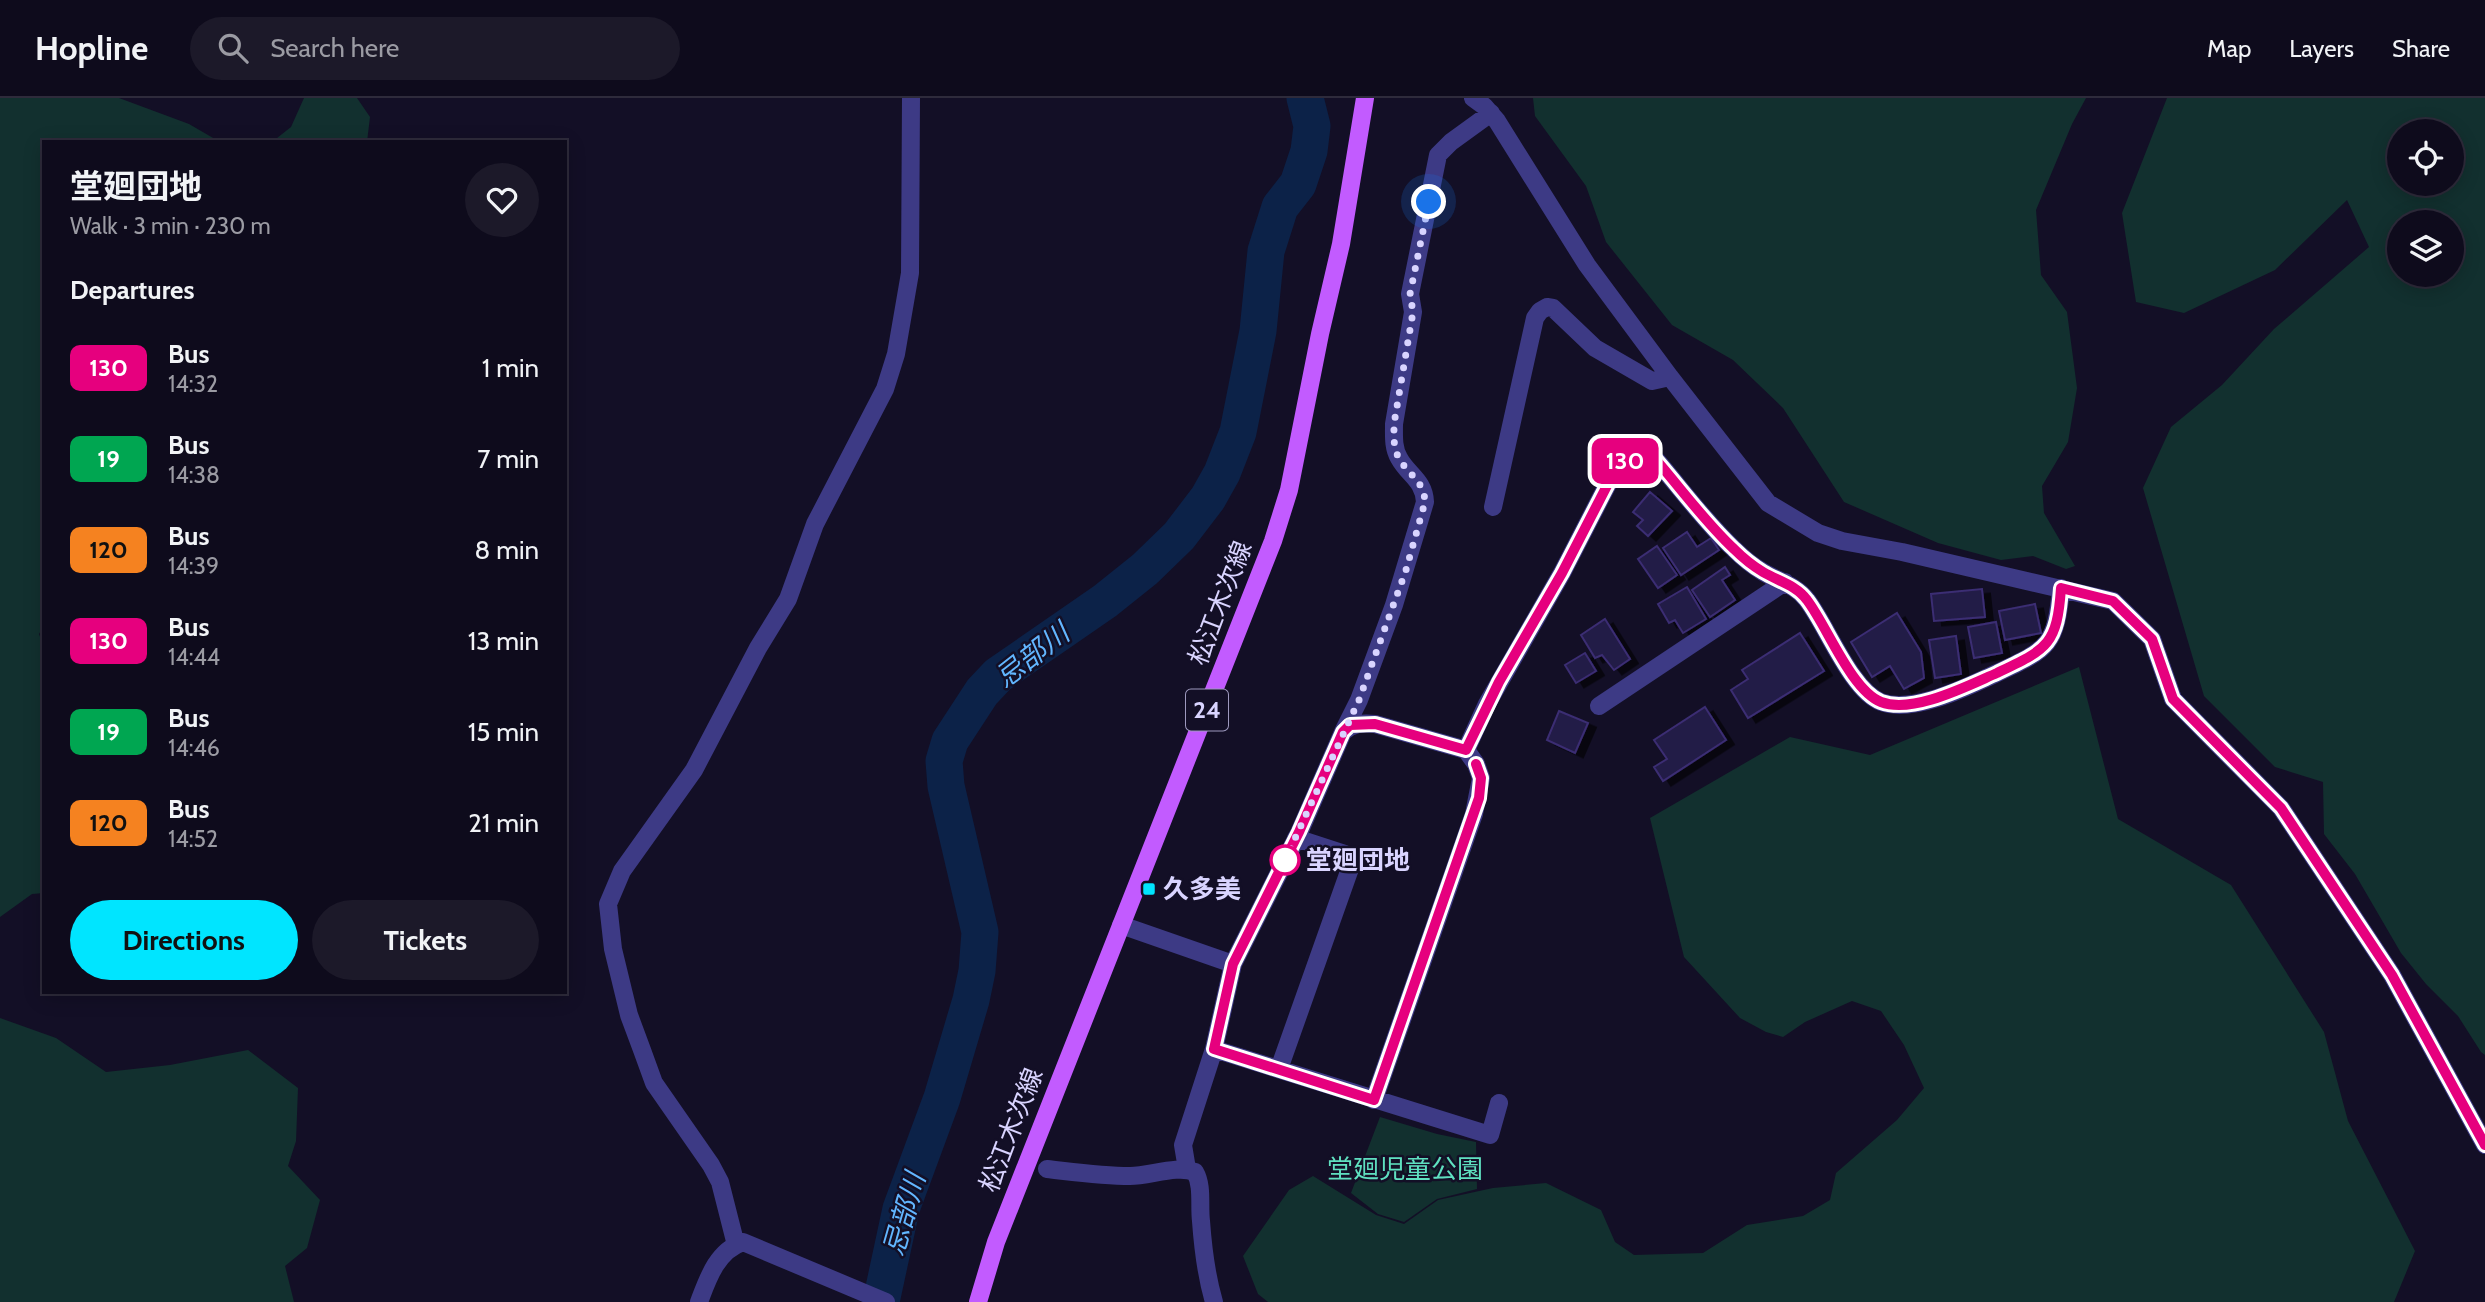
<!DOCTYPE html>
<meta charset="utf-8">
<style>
body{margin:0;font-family:Cabin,"Noto Sans JP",sans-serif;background:#1c1929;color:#f1f3f6;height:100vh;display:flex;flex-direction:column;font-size:26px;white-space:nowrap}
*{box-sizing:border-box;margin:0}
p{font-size:23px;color:#9b9ba3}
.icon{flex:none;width:38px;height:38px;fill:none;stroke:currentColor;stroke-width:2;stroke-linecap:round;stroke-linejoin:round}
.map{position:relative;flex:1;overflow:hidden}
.panel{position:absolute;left:42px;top:42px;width:525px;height:854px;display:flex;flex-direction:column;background:#0e0b1c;border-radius:0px;box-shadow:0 4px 18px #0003,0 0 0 2px #2e2b3b}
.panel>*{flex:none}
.badge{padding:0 14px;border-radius:10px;font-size:24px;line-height:46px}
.buttons{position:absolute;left:2387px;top:21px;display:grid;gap:14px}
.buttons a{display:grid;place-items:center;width:77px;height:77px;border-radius:50%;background:#0e0b1c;box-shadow:0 4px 18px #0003,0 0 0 2px #2e2b3b;font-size:35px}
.you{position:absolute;width:35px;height:35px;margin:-18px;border:5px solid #fff;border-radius:50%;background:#1a73e8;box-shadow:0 0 0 10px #1a73e833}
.map>.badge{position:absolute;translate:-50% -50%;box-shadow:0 0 0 4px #fff}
h2{padding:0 28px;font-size:26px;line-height:63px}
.round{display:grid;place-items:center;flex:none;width:74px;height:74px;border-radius:37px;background:#1c1929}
.overview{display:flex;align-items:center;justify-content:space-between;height:119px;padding:0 28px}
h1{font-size:33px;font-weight:700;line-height:52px}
.action{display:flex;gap:14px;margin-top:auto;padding:14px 28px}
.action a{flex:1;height:80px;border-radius:42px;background:#00e5ff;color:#111;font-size:28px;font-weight:700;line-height:80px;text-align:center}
.action a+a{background:#1c1929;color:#f1f3f6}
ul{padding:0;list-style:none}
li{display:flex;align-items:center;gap:21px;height:91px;padding:0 28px}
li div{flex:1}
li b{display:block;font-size:26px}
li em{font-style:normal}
li .badge{min-width:77px;font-weight:700;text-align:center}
header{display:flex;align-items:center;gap:42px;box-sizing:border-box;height:98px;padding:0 35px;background:#0e0b1c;border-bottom:2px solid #2e2b3b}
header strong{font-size:33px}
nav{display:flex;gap:38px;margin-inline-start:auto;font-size:24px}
.search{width:490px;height:63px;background:#1c1929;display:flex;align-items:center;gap:18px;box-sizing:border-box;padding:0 24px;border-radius:38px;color:#9b9ba3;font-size:26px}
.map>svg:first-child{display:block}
.green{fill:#12302f;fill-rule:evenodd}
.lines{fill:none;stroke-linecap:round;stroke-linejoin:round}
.river{stroke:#0c2248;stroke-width:37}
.building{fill:#241b47;stroke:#3b2d73;stroke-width:2;filter:url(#shadow)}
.minor{stroke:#3d3a85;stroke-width:18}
.major{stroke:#c25bff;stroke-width:18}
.line-casing{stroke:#fff;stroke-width:16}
.line{stroke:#e6007e;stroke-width:10}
.walk{stroke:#d9d4ff;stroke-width:7;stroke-dasharray:0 12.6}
.stop-dot{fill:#fff;stroke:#e6007e;stroke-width:3.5}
.poi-dot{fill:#00e5ff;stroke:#130f26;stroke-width:2.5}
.labels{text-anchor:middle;stroke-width:5;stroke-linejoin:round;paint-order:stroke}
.shield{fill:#130f26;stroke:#9e99be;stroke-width:2}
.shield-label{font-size:24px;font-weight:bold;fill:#d9d4ff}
.street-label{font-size:26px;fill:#d9d4ff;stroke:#130f26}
.stop-label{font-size:26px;font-weight:bold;fill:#d9d4ff;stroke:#130f26;text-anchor:start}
.poi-label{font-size:26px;font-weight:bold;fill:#d9d4ff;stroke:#130f26;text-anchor:start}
.park-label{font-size:26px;fill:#5fe0c0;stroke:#130f26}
.water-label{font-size:28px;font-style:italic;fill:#62b6ff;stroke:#130f26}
</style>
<header>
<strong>Hopline</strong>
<div class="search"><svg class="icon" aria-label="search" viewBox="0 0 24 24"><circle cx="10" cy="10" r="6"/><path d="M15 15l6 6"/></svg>Search here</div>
<nav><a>Map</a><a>Layers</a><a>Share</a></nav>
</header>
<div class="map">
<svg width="2485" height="1204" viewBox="0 0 2485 1204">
<defs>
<filter id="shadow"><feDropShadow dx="8" dy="4.5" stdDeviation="0" flood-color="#0009"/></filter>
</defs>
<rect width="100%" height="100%" fill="#130f26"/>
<path class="green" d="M0,0h119l70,26 31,18h-176v484l-5,8 5,13v246l-12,1 -32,23z
M304,0h53l13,19 -3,25h-95l19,-15z
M1533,0h553l-14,26 -36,86 5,65 26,37 10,76 -9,54 -26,44 2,27 31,53 -9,3 -33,-13 -32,4 -63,-17 -94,-41 -61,-94 -50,-48 -61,-35 -66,-83 -20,-56 -51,-70z
M2167,0h318v957l-4,-3 -23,-36 -32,-32 -25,-31 -46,-79 -31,-40 -1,-52 -48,-15 -71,-71 -61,-208 28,-61 51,-42 52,-56 95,-82 -22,-47 -72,70 -91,43 -48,-11 -14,-89zM2399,33h53v53h-53zM2399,124h53v53h-53z
M2079,569l39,152 113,66 93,147 24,89 67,130 -21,51h-1126l-10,-8 -15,-38 46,-66 24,-14 63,39 28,9 34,-24 55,-12 53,-5 55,27 14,32 19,13 69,-2 44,-28 56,-9 27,-16 6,-27 61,-53 27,-32 -20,-43 -23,-34 -29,-10 -47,21 -22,15 -17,-5 -26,-14 -56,-61 -34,-139 140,-81 80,18z
M0,920l56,20 50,34 64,-7 78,-15 50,38 -2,53 -8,25 32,34 -13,48 -22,18 9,36h-294z
M1380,1019l57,17 39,8 1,47 -40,10 -33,23 -26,-8 -27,-21z"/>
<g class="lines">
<path class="river" d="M881,1204l20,-93 41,-111 29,-98 6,-29 3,-39 -34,-146 -2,-25 6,-20 32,-49 16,-17 107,-74 40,-32 34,-33 29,-38 14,-25 16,-41 20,-101 8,-80 14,-44 18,-23 11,-33 3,-25 -7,-28"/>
</g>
<path class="building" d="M1650,394l22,19 -24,25 -11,-10 6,-6 -10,-8z
M1687,434l10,15 14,-9 8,12 -38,25 -18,-27z
M1657,448l20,29 -19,13 -20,-29z
M1725,469l5,8 -8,5 13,20 -25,17 -18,-27z
M1687,489l19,32 -23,14 -8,-13 -6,3 -11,-19z
M1982,491l3,28 -51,4 -3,-27z
M2035,506l6,29 -36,7 -6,-29z
M1897,515l24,39 3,26 -20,11 -14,-23 -18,11 -21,-35z
M1605,521l25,40 -16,11 -12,-15 -7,3 -14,-23z
M1996,524l6,31 -28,5 -6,-31z
M1800,535l24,38 -76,47 -17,-28 17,-11 -6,-9z
M1956,538l5,38 -26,4 -6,-38z
M1585,555l11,18 -20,12 -11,-18z
M1705,609l21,33 -63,41 -9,-14 13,-8 -13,-19z
M1559,613l29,12 -13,30 -28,-13z"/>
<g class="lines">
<path class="minor" d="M1473,0l11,8 13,15 90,144 83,112 98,126 50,30 24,8 60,11 211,49 39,38 21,60 108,109 111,167 93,170
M1493,409l42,-189 5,-7 7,-4 6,1 42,40 57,33 18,-4
M1599,608l186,-124
M1343,634l16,-32 35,-95 31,-103c-1,-22 -17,-27 -26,-44 -6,-10 -5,-22 -5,-34l19,-112 -3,-18 28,-139 13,-13 40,-29
M1466,652l21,-46 75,-131 50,-97c12,-16 26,-28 45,-15 25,29 49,62 77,88 8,8 19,17 29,23 15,9 33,13 44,28 20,26 44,90 74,102 32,12 86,-15 116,-29 51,-24 59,-27 64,-85
M1121,827l112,39
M1279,971l73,-206 -7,-9 -49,-16
M1374,1002l100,-286 7,-36 -5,-14 -10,-14 -91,-26c-13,-1 -22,-1 -32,8l-44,101 -66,131 -19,85 276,86 9,-32
M1047,1071c27,3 55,7 83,7 20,0 47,-11 65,-4 8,14 4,33 6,49 2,28 5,54 13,81
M1187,1071l-4,-24 31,-96
M736,1147l-16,-63 -9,-17 -57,-82 -12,-33 -13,-35 -16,-66 -5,-45 14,-33 72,-101 64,-122 30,-49 27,-75 70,-135 11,-35 14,-81 1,-175
M699,1204c9,-24 18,-51 44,-60l143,60"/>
<path class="major" d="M978,1204l18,-60 277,-701 16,-51 31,-156 21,-90 24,-146"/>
</g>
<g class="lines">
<defs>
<path id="line" d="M1476,666l5,14 -2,20 -105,302 -160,-51 19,-85 66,-132 44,-100 7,-7 25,-1 91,26 33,-68 63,-109 50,-97 9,-13 21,-9 15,7c25,29 49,62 77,88 8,8 19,17 29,23 15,9 33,13 44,28 20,26 44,90 74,102 32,12 86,-16 116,-29 50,-24 60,-27 64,-85l52,13 39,38 21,60 108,109 111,167 93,170"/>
</defs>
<use href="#line" class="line-casing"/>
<use href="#line" class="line"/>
<path class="walk" d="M1285,762l74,-160 47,-130 19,-68c-1,-22 -17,-27 -26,-44 -6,-10 -5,-22 -5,-34l19,-112 -3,-18 19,-92"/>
</g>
<circle class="stop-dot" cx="1285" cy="762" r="14"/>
<rect class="poi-dot" x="1142" y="784" width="14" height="14" rx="3.5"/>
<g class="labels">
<rect class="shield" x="1186" y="591.5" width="42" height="41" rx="5"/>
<g class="shield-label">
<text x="1207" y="620">24</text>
</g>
<g class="street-label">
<text transform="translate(1220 505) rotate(-69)" y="9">松江木次線</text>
<text transform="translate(1011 1032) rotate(-69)" y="9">松江木次線</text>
</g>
<g class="stop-label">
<text x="1306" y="771">堂廻団地</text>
</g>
<g class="poi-label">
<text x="1163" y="800">久多美</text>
</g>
<g class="park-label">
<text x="1405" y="1080">堂廻児童公園</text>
</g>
<g class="water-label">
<text transform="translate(1032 557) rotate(-38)" y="10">忌部川</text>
<text transform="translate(904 1116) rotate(-74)" y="10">忌部川</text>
</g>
</g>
</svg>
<div class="buttons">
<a><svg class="icon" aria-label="locate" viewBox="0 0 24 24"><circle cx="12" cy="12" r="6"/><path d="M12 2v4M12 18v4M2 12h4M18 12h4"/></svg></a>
<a><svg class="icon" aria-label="layers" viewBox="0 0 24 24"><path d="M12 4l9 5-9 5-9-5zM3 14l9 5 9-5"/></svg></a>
</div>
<div class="you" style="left:1429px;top:104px"></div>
<b class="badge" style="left:1625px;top:363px;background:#e6007e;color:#fff">130</b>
<section class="panel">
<div class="overview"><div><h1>堂廻団地</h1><p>Walk · 3 min · 230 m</p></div><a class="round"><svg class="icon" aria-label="heart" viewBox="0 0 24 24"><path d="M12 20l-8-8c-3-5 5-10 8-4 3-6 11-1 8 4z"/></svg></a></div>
<h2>Departures</h2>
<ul>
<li><span class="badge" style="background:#e6007e;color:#fff">130</span><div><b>Bus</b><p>14:32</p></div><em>1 min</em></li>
<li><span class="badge" style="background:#00a651;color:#fff">19</span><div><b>Bus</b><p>14:38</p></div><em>7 min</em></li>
<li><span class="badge" style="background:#f58220;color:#111">120</span><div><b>Bus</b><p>14:39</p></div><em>8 min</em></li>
<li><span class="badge" style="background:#e6007e;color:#fff">130</span><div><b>Bus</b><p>14:44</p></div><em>13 min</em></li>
<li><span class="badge" style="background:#00a651;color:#fff">19</span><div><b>Bus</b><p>14:46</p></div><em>15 min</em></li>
<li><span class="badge" style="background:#f58220;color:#111">120</span><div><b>Bus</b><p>14:52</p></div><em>21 min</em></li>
</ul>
<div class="action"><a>Directions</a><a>Tickets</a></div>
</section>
</div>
